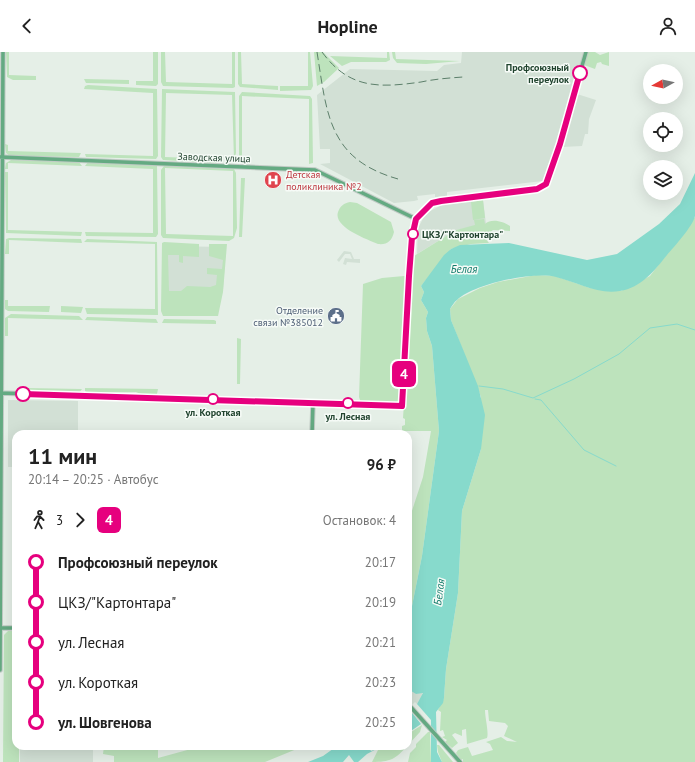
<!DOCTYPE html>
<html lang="ru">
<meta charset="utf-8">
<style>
body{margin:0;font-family:"PT Sans",sans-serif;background:#f6f6f6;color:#222;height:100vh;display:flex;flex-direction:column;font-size:15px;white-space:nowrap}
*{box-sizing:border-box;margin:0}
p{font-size:13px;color:#767676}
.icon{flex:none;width:22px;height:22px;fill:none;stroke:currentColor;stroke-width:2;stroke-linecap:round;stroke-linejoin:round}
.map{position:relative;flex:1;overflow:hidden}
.side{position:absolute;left:12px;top:378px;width:400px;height:320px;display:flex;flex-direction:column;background:#fff;border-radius:12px;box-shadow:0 4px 16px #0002}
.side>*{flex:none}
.badge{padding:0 8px;border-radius:6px;font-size:14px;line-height:26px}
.needle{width:26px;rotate:262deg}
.buttons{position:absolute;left:643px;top:12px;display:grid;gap:8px}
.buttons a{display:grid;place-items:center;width:40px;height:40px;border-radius:50%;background:#fff;box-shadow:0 4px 16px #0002;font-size:20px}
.map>.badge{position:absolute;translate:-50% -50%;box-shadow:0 0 0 2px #fff}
.legs{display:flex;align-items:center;gap:6px;height:44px;padding:0 16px;font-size:13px}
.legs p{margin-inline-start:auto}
.summary{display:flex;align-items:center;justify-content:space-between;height:68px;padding:0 16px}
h1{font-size:22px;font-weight:700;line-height:30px}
ul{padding:0 16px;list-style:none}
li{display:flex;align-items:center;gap:14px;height:40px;font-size:15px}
li i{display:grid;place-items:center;width:6px;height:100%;margin:0 5px;background:currentColor}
li i::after{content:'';width:10px;height:10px;margin:-5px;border:3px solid;border-radius:50%;background:#fff}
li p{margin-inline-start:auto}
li:first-child i{background:linear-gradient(#0000 50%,currentColor 0)}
li:last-child i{background:linear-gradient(currentColor 50%,#0000 0)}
header{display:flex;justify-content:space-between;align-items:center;height:52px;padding:0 16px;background:#fff;font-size:18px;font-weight:700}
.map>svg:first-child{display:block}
.built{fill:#d2e0d5}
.green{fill:#bde3bc;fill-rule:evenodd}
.water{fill:#87dacc}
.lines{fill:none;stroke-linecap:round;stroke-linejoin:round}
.stream{stroke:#87dacc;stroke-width:1}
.major-casing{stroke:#c1cbc5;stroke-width:5.5}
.major{stroke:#64aa82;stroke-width:3.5}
.rail{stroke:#5c7f6a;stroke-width:1;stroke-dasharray:8 4;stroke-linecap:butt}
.line-1-casing{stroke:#fff;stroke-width:9}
.line-1{stroke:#e6007e;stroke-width:6}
.stop-1-dot{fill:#fff;stroke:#e6007e;stroke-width:2}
.labels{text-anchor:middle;stroke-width:3;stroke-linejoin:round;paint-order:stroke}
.stop-label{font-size:10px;font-weight:bold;fill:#21442f;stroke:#f6fbf7}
.street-label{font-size:10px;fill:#21442f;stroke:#f6fbf7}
.health-label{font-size:10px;fill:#be3a42;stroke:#f6fbf7;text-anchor:start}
.service-label{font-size:10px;fill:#4e5e75;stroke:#f6fbf7;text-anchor:end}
.water-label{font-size:11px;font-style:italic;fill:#137c6c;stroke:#f6fbf7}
</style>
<header><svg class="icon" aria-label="back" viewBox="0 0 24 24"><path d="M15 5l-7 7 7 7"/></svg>Hopline<svg class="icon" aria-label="person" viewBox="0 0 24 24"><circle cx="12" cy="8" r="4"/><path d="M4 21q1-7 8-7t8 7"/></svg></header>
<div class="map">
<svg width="695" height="710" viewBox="0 0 695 710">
<rect width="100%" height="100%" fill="#e5efe7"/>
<path class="built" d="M462,0h124l-38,120 -5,9 -96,11v4l-12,1v-3l-18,2 1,4 -4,1 -20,2 -74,-39 10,-1v-14h-10l-3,-54 33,-26 87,2 7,-6 17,-2z
M577,42l19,6 -7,19 -1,15h-3l-3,12 -20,1z
M483,148l3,24 -30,6 -39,24 1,-26 8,-15 16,-8z
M165,194l61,1 -3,43 -58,21z
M344,199l7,1 3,7h6v4l-13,-1 -1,3 -3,-1 2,-6 7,1 -2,-5h-5l-6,8 -2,-2z
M8,348l70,1v33h-62v33h-8z
M411,638l5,4 5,-2 2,2 -6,10 -2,-2 -3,3 -4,-5v-7z
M20,694h73v16h-73z"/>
<path class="green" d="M6,0h3v23l27,1v4h-23l-6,-3z
M153,0h5v32l-2,2 -20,-1v-4h17z
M161,0h4l1,30 66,2v-32h3v35l-2,1 -70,-2 -2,-4z
M238,0h3l1,32 36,2v4l-38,-3 -2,-3z
M308,0h2l3,34 -2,4 -31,1v-5h28z
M314,0h9l16,16 -15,14 -7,4z
M387,0h2l1,8 -4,2h-35l-9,4 -12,-10 57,2z
M392,0h3l1,7 64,2 -34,3 -29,-1 -4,-5z
M588,0h7l5,3 9,-3v14l-7,-2 -1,-2 -4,1 -2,6 -11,-4z
M84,27l45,1v4l-43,-1z
M88,33l69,4 1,67 -2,3 -70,-2 -1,-3 68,2v-63l-69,-4 1,-3z
M162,37l73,3 1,61 -2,7 -2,-65 -66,-2 -1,64 53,2 -1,4 -54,-3 -2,-3z
M242,40l68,4 2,3 1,64 -4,1v-65l-67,-3v63h-3v-63z
M5,92l3,1v6l73,2 -2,4 -69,-1 -4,-3z
M11,108l68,2 3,4 -74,-3v6h-3l1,-6z
M88,110l69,4 1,68 -2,3 -70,-1 -1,-4 68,1v-64l-68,-3z
M164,114l70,3 2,4 1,55 -3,10 -5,3 -66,-3 -2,-3v-65zM165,116l68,3v65l-67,-2z
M5,120h3v58l74,2 -1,4 -75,-3z
M241,126h4l-3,59h-3z
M483,148l2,18 -12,2 -2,-18z
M350,150l7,1 34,19 3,10c-2,9 -7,13 -16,12 -12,-5 -45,-17 -40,-32 2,-6 6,-9 12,-10z
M695,165v545h-232v-3l-2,1 -5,-7 2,-3 10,-3 4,9 21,-6 -3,-6 -4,-2 15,-5 6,4 10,1 -13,-6 4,-10 -3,-3 -16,-2 -1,-11h-3c0,8 4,23 2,28l-20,6 -1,-15 -4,1v6l-7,-3 -3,2 6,8 -6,5 -7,-6 2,-2 -5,-3 3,-1 -2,-6 -3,1 1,-19 -3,-2 6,-12 2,-29 12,-76 4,-82 19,-62v-52l-30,-77 -1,-11 8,-10 22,-11 18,-6 38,-7 19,1 35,12 31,3 29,-15z
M484,167l1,5c6,-6 18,-3 25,2v5l-17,-1 -9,7 5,6 -18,1 -20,5 -30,37 3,6 -3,8 7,12 -2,6 1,13 5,15 7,85 -17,125 -12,60h-2v-93l15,-46 8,-46h-29v-5l3,-1v-6l-2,-1 11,-162 42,-26 19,-5 -1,-5z
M9,186l72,1 1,4 -73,-3v14h-4l1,-15z
M87,187l70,3 1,73 -71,-1 -2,-6 70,1v-65l-71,-2z
M164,190l35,2v13l-16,-1v7l-4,-1v-7h-11l1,36h12l6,-5 23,1 6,-2 1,-10 -10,-1v-6l15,1 1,-9 -14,-4v-12h18l-4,48 -5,24h-55l-2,-5 1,-68z
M404,224l4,1 -8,124 -4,2h-35l-2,-6 4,-113 19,-6z
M5,248h3v6h42l-1,6 -41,-1 -3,-2z
M61,254l22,1 -2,6 -20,-1z
M11,262l68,2 4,4 -75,-2v18h-3v-18z
M87,265l69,2 2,4 -73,-3z
M164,267l50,1 2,1v3l-54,-1z
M237,286l4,1 -1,45h-3z
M27,336l55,1 -3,4 -52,-1z
M85,336l73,1 -1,5c-7,2 -15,1 -21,-2l-48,1 -3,-2z
M8,579h8v115h3v16h-16l1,-127z
M422,673l-2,7 -12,13v-11z
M428,680h2l1,30h-23l2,-9 6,-6v-3z
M437,693h2l14,17h-11l-4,-10z
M104,694h54v12l44,-12h102l-39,16h-151v-6l-11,-2z
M383,694h24c-11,13 -17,16 -35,16l7,-14z"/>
<path class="water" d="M695,121c0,14 0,29 0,43 -2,10 -21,31 -28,39 -12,15 -26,33 -47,36 -22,4 -43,-9 -64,-14 -22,-6 -82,7 -99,23 -3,2 -5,6 -7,9l1,11 27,66 7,29 -4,34 -19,62 -4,82 -12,76 -2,29 -1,5 -7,9 1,40 5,10h-11v-42l-14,-16 6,-11 -7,1 -8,-5v-56l2,-17 12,-60 17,-125 -7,-85 -5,-15 -1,-13 2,-6 -7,-12 3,-8 -3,-6 23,-31 7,-6 9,-4 49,-2 78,17 30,-6 42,-30 21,-20z
M409,657l12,15 -13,9v-23z
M337,694h31l3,5 5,-2 -2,-3h8l-15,8 -9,8h-4l-5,-7 -6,7h-35l15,-6z"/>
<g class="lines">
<path class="stream" d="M479,334l24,3 30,9 41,-19 45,-25 31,-26 27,-4 18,6
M535,347l6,1 43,50 32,16"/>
<defs>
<path id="major" d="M0,105l315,13 101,49
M0,341l402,13 7,-131 4,-38 3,-18 16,-16 9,-2 96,-12 9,-5 14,-41 26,-91
M312,382l1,-31
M0,576h16
M0,618l3,-618
M408,652l52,58"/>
</defs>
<use href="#major" class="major-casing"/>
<use href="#major" class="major"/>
<path class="rail" d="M317,0c10,62 11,107 81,127
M322,0c27,37 57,36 99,30 14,-3 28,-4 42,-5"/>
</g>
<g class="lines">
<defs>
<path id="line-1" d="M23,342l379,12 7,-130 3,-39 4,-18 16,-16 9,-2 96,-12 9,-5 14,-40 20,-71"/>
</defs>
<use href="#line-1" class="line-1-casing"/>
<use href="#line-1" class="line-1"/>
</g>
<defs>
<symbol id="hospital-disc" viewBox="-11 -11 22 22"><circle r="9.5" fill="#e0444e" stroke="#f6fbf7"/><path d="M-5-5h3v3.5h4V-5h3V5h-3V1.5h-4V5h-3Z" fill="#fff"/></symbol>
<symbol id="civic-disc" viewBox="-11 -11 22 22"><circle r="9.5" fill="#5c6f8a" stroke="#f6fbf7"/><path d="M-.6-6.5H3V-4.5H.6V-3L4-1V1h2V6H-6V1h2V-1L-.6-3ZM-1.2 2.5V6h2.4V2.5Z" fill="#fff"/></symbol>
</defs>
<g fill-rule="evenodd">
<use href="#hospital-disc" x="263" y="118" width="20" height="20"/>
<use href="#civic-disc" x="326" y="254" width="20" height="20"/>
</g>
<g class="stop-1-dot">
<circle cx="580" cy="21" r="7"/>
<circle cx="413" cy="182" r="5"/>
<circle cx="23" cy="342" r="7"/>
<circle cx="213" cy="347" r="5"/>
<circle cx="348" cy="351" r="5"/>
</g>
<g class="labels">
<g class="stop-label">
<text x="569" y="19" text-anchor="end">Профсоюзный<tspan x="569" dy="12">переулок</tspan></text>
<text x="422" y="186" text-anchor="start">ЦКЗ/"Картонтара"</text>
<text x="213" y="364">ул. Короткая</text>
<text x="348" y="368">ул. Лесная</text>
</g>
<g class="street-label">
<text transform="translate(214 105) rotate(2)" y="4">Заводская улица</text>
</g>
<g class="health-label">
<text x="286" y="126">Детская<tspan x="286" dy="12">поликлиника №2</tspan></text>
</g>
<g class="service-label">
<text x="323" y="262">Отделение<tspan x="323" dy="12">связи №385012</tspan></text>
</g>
<g class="water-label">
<text x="464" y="221">Белая</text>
<text transform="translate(439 540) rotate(-82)" y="4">Белая</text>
</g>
</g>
</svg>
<div class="buttons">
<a><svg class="needle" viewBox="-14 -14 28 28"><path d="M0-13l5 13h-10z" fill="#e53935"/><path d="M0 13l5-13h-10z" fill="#767676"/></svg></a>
<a><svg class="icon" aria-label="locate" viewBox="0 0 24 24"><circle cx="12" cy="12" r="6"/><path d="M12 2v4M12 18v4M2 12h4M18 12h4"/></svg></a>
<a><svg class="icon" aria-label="layers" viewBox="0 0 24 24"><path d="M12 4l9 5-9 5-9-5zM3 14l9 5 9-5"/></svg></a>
</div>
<b class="badge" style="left:404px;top:322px;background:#e6007e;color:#fff">4</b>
<section class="side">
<div class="summary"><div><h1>11 мин</h1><p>20:14 – 20:25 · Автобус</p></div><b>96 ₽</b></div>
<div class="legs"><svg class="icon" aria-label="walk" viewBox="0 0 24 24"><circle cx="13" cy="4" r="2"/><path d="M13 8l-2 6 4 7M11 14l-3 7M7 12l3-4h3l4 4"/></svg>3<svg class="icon" aria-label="forward" viewBox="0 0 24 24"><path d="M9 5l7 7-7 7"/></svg><b class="badge" style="background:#e6007e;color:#fff">4</b><p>Остановок: 4</p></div>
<ul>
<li><i style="color:#e6007e"></i><b>Профсоюзный переулок</b><p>20:17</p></li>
<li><i style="color:#e6007e"></i><span>ЦКЗ/&quot;Картонтара&quot;</span><p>20:19</p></li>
<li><i style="color:#e6007e"></i><span>ул. Лесная</span><p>20:21</p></li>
<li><i style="color:#e6007e"></i><span>ул. Короткая</span><p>20:23</p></li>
<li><i style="color:#e6007e"></i><b>ул. Шовгенова</b><p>20:25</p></li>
</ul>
</section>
</div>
